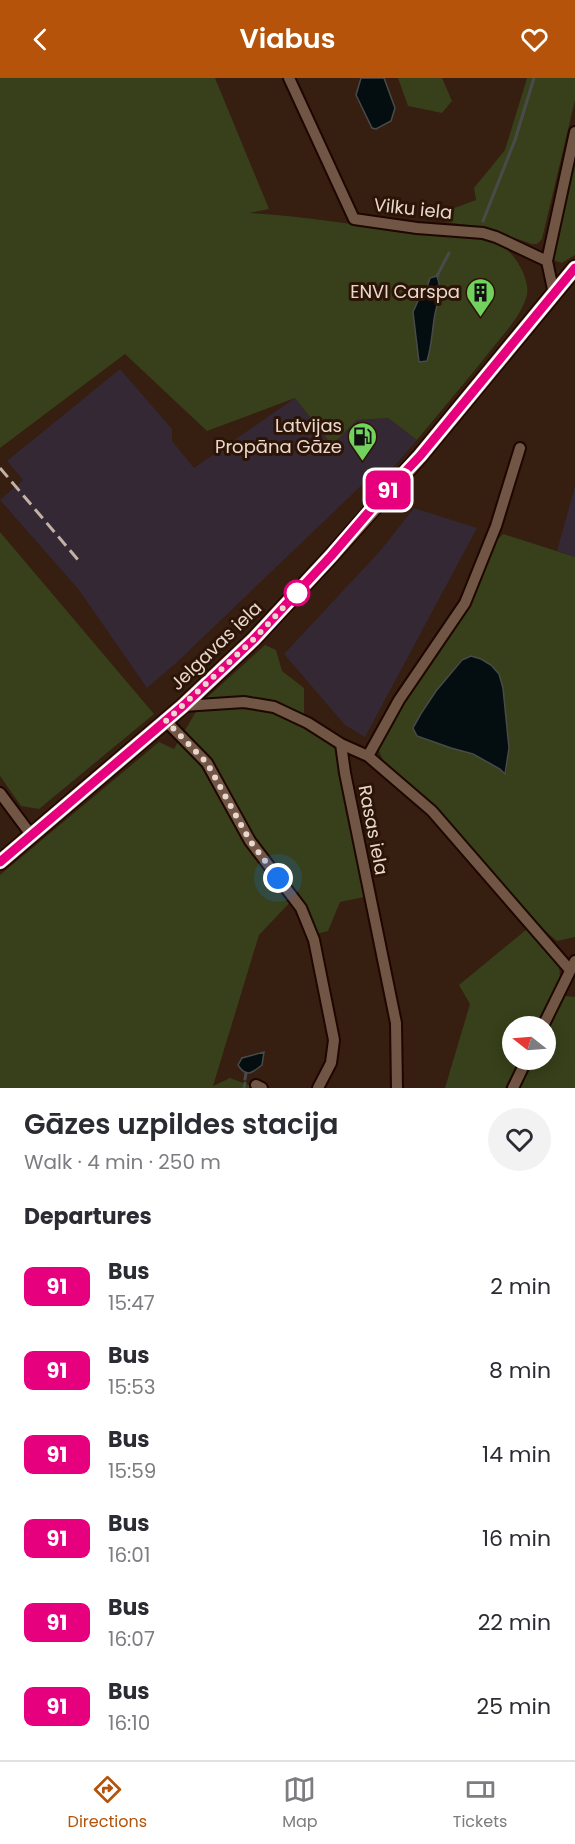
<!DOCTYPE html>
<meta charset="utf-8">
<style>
body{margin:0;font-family:Poppins,sans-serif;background:#f2f2f3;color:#2b2b33;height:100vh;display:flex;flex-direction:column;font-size:22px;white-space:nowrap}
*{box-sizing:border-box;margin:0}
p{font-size:20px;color:#7c7c81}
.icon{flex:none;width:33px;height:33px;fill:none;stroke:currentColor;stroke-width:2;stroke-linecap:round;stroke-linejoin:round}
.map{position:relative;height:1010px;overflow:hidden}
.panel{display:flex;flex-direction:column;background:#fff;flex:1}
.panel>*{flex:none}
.badge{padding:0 12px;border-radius:9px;font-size:21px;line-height:39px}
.needle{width:39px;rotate:287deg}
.tools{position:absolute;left:502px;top:938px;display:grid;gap:12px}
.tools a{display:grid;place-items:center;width:54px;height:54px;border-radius:50%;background:#fff;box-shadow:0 3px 15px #0003;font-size:30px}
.you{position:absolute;width:30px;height:30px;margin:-15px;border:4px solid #fff;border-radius:50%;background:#1a73e8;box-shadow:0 0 0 9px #1a73e833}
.map>.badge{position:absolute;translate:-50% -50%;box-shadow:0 0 0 3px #fff}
h2{padding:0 24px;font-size:22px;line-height:54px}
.round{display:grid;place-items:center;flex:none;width:63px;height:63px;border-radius:32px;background:#f2f2f3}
.headline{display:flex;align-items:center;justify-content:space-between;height:102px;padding:0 24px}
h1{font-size:28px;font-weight:600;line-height:45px}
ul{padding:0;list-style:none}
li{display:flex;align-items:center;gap:18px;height:84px;padding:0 24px}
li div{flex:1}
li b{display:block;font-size:22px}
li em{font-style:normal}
li .badge{min-width:66px;font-weight:700;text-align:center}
header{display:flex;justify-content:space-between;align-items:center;height:78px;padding:0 24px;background:#b45309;color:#fff;font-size:27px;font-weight:600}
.tabs{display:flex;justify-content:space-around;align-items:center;height:84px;border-top:2px solid #e1e1e2;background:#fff;font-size:16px;color:#7c7c81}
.tabs a{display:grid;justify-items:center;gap:3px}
.tabs .on{color:#b45309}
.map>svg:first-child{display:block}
.commercial{fill:#342835}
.green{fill:#37401a;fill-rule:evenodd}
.water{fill:#040e11;stroke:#494b4a;stroke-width:1.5}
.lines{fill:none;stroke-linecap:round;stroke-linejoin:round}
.stream{stroke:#494b4a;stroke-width:3}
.street-casing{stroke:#1d0700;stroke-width:14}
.secondary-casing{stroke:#1d0700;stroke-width:18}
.street{stroke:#715545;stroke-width:10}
.secondary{stroke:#8b654d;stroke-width:15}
.rail{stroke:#c3b1a6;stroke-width:3;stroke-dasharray:12 6;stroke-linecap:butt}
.line-casing{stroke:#fff;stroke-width:14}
.line{stroke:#e6007e;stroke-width:9}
.walk{stroke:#e9d8ce;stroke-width:6;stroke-dasharray:0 10.8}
.stop-dot{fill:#fff;stroke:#e6007e;stroke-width:3}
.labels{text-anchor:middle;stroke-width:6;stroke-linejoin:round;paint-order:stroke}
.street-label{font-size:18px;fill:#e9d8ce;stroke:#2c1506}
.poi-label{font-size:18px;fill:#e9d8ce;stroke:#2c1506;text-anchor:end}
</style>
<header><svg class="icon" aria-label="back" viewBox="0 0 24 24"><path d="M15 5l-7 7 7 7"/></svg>Viabus<svg class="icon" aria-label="heart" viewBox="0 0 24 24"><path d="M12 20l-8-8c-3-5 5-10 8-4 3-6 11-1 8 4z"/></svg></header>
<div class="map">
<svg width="575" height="1010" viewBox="0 0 575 1010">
<rect width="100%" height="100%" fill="#361e10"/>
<path class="commercial" d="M120,291l52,60v12l22,27 101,-70 37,47 25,-25 31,-2 29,22 -42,48 -10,-6 -189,181 -29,25 -68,-98 -79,-90 23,-20 -16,-19z
M575,408v71l-18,-6z
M414,430l63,20 -112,209 -20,-12 -61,-71 96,-103z"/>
<path class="green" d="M0,0h215l54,131 -20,4c53,3 105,12 158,18 32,3 65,-2 94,14 14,8 29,34 26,50 -5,19 -20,35 -32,50 -25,32 -52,63 -78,95l-29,-22 -31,2 -25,25 -37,-47 -88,33 -82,-77 -125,94z
M398,0h44l10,23 -10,12 -34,-7z
M527,0h48v22l-33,139 -5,5h-5l-50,-17 -37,-5 1,-11 30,-11 -2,-12 31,-38z
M575,86v91l-13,8 -9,-3z
M0,454l154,182 -115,95 -18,-3 -21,-30z
M503,456l72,23v380l-18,4 -23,-19 -98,-115 -52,-44 -7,-17 87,-135 32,-70zM461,582l42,28 6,60 -3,26c-25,-21 -59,-27 -89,-39l4,-23 15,-21z
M265,567l11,5 6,21 22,17v40l26,14 6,8 28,147 -24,5 -12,29 -12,3 -19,-39 -38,40 -46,151 17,-8 24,9v1h-254v-213l159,-133 15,7 27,-46z
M527,851l32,35 1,13 -24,49h-23v33h7l-15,29h-60l25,-84 -11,-19z
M565,918l10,1v91h-55l14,-29h12v-24z"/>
<path class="water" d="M361,0h23l11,30 -4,13 -15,8 -4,-1 -16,-33z
M437,198c5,13 1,25 -2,38 -3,16 -3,31 -8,47l-8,1 -6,-50 8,-18 6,-7 3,-9z
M471,578l10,3 10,6 8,9 4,14 6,60 -4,26 -5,-5 -27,-15 -22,-6 -34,-12 -4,-8 9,-16 14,-21 26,-31z
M264,974l-2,13c-10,8 -16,13 -24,0l4,-7z"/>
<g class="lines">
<path class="stream" d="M483,143l32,-81 19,-62
M437,198l12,-23
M245,1001l1,-6
M244,1010l1,-5"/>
<defs>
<path id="street" d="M289,0l65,141 63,9 66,5 13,4 51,24
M554,216l-7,-33 28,-129
M183,628l61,-4 30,5 34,16 33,21 27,12 64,55 138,159
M166,643l41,42 43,78 51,67 13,32 20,100 -3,23 -13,25
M341,666l4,29 51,250 1,65
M368,678l31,-56 66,-97 31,-77 24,-78
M0,715l32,43
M543,948l32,-65
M256,1007l6,3
M513,1010l14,-29"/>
<path id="secondary" d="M0,784l183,-156 71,-67 77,-83 89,-100 155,-188"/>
</defs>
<use href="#street" class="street-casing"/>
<use href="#secondary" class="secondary-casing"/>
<use href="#street" class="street"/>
<use href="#secondary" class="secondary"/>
<path class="rail" d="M0,390l79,93"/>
</g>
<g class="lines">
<defs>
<path id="line" d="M0,784l183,-156 71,-67 77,-83 55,-64 34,-36 155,-188"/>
</defs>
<use href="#line" class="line-casing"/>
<use href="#line" class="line"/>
<path class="walk" d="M278,800l-28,-37 -43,-78 -41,-42 88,-82 43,-46"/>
</g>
<defs>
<symbol id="building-pin" viewBox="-11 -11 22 30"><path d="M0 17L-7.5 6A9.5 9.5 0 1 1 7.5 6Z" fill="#72d25e" stroke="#2c1506"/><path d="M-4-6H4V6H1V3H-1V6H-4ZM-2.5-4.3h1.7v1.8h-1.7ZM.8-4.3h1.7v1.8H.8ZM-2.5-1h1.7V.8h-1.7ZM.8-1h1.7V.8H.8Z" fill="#111"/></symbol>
<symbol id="fuel-pin" viewBox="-11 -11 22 30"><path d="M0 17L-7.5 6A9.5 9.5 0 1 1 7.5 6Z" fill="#72d25e" stroke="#2c1506"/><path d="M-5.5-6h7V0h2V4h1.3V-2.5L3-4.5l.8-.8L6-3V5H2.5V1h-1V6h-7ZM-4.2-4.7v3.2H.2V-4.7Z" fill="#111"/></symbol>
</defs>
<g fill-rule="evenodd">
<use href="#building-pin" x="464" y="198" width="33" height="45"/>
<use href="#fuel-pin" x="346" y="342" width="33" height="45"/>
</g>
<circle class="stop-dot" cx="297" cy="515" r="12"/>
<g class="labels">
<g class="street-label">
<text transform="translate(413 131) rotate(6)" y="6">Vilku iela</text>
<text transform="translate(216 568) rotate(-44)" y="6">Jelgavas iela</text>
<text transform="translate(373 752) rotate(79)" y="6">Rasas iela</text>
</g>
<g class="poi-label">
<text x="460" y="220">ENVI Carspa</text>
<text x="342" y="354">Latvijas<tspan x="342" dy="21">Propāna Gāze</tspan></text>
</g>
</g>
</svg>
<div class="tools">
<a><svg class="needle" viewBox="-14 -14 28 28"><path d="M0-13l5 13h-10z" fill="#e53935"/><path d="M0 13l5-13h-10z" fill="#7c7c81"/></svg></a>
</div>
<div class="you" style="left:278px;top:800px"></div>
<b class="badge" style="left:388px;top:412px;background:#e6007e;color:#fff">91</b>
</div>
<section class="panel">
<div class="headline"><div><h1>Gāzes uzpildes stacija</h1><p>Walk · 4 min · 250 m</p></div><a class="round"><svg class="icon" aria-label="heart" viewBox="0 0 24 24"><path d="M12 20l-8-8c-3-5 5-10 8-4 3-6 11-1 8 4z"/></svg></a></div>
<h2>Departures</h2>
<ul>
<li><span class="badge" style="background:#e6007e;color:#fff">91</span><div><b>Bus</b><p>15:47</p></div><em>2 min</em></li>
<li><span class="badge" style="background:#e6007e;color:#fff">91</span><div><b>Bus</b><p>15:53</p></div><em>8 min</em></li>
<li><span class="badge" style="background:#e6007e;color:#fff">91</span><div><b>Bus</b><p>15:59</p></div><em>14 min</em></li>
<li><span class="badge" style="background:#e6007e;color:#fff">91</span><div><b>Bus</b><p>16:01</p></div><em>16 min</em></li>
<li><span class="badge" style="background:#e6007e;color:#fff">91</span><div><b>Bus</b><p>16:07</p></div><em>22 min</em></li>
<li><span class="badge" style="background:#e6007e;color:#fff">91</span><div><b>Bus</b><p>16:10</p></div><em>25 min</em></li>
</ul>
</section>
<nav class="tabs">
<a class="on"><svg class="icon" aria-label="directions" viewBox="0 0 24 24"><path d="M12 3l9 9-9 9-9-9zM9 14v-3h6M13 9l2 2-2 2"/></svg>Directions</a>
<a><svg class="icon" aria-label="map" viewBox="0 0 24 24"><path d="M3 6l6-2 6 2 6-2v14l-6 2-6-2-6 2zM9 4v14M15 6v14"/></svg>Map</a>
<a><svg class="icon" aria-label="tickets" viewBox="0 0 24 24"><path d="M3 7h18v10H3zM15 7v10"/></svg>Tickets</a>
</nav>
